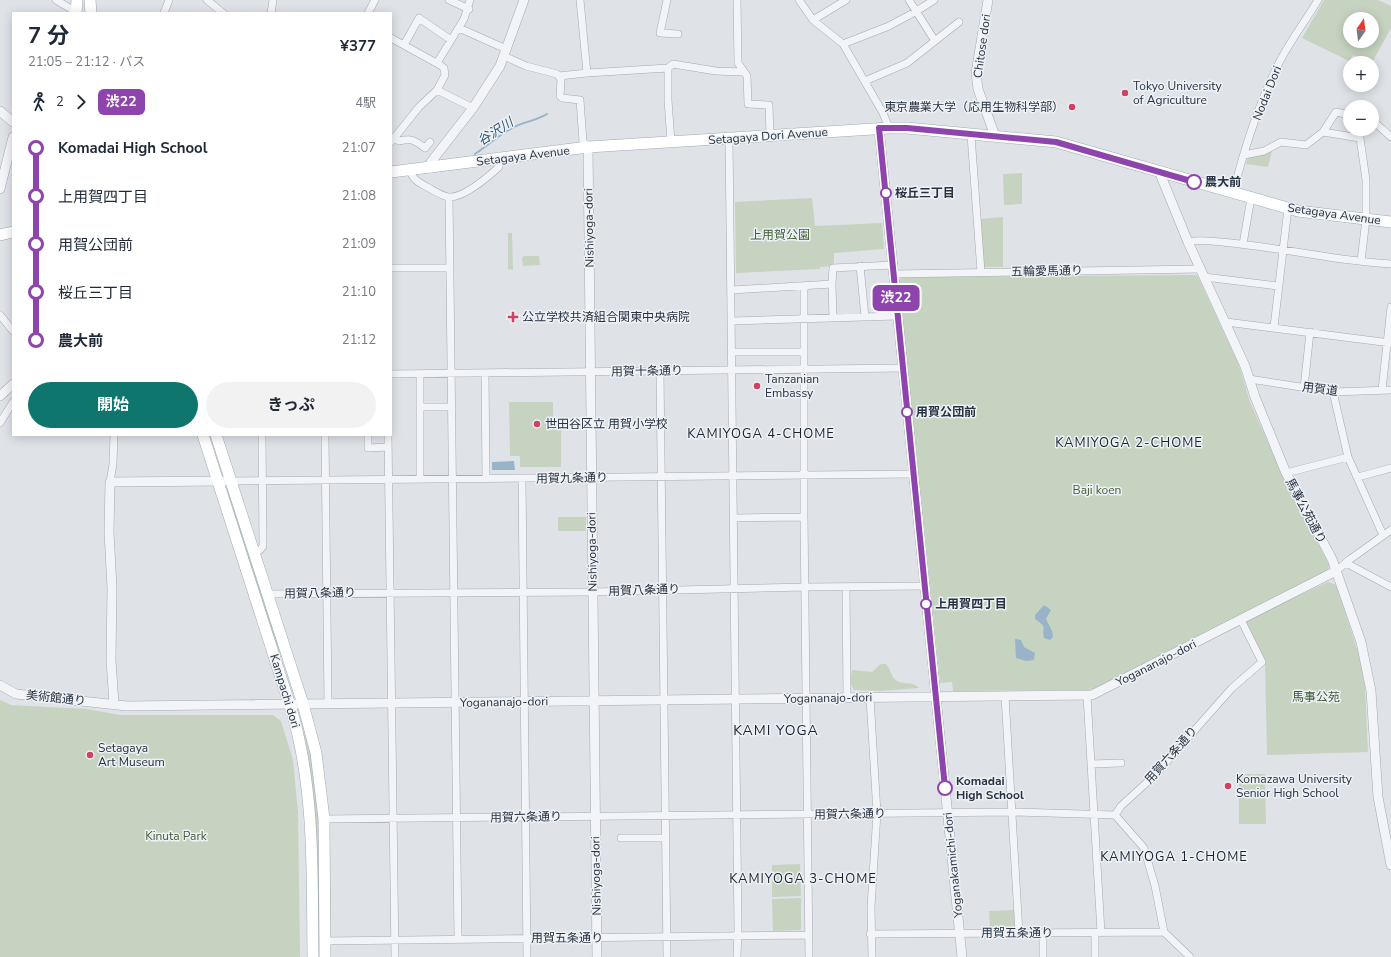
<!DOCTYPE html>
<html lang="ja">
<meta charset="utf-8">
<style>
body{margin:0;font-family:"Nunito Sans","Noto Sans JP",sans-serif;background:#f2f2f3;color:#1f2937;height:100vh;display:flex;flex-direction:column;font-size:15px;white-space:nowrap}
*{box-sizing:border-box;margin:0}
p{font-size:13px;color:#747a83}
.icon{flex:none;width:22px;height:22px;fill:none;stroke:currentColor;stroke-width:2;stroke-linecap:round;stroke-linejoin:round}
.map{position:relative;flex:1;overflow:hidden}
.sheet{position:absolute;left:12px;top:12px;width:380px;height:424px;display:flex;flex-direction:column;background:#fff;border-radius:0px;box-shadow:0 2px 10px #0003}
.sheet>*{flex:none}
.badge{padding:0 8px;border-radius:6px;font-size:14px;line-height:26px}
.needle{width:26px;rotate:14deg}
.buttons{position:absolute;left:1343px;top:12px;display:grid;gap:8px}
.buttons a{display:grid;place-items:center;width:36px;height:36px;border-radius:50%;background:#fff;box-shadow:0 2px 10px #0003;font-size:20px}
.map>.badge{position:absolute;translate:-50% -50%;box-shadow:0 0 0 2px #fff}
.legs{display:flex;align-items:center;gap:6px;height:44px;padding:0 16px;font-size:13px}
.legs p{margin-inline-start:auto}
.headline{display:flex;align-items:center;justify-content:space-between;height:68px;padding:0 16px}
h1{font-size:22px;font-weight:700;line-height:30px}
.action{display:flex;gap:8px;margin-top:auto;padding:8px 16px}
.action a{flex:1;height:46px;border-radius:24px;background:#0f766e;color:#fff;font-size:16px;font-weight:700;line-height:46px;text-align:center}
.action a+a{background:#f2f2f3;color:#1f2937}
ul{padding:0 16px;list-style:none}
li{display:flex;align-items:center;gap:14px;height:48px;font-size:15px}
li i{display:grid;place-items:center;width:6px;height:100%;margin:0 5px;background:currentColor}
li i::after{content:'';width:10px;height:10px;margin:-5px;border:3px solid;border-radius:50%;background:#fff}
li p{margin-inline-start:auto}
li:first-child i{background:linear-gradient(#0000 50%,currentColor 0)}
li:last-child i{background:linear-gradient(currentColor 50%,#0000 0)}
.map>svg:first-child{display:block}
.green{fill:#c6d3c0;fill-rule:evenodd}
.water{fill:#99b4c9}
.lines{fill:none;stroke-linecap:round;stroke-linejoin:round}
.stream{stroke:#99b4c9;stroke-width:2}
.minor-casing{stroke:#a4aab2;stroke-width:8}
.tertiary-casing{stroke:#a4aab2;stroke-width:10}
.primary-casing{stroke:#9ea9b4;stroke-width:12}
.minor{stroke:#f2f4f7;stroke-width:7}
.tertiary{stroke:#f2f4f7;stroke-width:9}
.primary{stroke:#fff;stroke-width:11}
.line-1-casing{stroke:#fff;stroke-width:9}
.line-1{stroke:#8e44ad;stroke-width:6}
.poi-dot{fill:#d04162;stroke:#eef2f6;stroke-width:1.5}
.stop-1-dot{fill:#fff;stroke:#8e44ad;stroke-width:2}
.labels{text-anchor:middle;stroke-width:3;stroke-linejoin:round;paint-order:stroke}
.street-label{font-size:12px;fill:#273240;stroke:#eef2f6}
.poi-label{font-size:12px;fill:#273240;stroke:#eef2f6;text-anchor:start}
.stop-label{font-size:12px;font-weight:bold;fill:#273240;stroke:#eef2f6;text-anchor:start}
.park-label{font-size:12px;fill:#3f5c35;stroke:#eef2f6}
.water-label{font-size:13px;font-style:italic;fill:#315574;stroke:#eef2f6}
.neighbourhood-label{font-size:13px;letter-spacing:1px;fill:#1a2330;stroke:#eef2f6}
.quarter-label{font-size:14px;letter-spacing:1px;fill:#1a2330;stroke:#eef2f6}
</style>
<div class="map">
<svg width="1391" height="957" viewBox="0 0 1391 957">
<rect width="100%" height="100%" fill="#dfe3e8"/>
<path class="green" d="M1324,0h54l13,6v22l-18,33 -3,2 -17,-8 -4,6 -47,-23zM1350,19h22v22h-22z
M1272,151l-4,16 -22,-3 2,-6 18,-4z
M1022,173v31l-18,1 -1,-31z
M812,198l3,28 67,-3 2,26 -50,4v13l-14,1v2l-84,4 -1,-71z
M1003,217v50h-20l-3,-48z
M508,233h4l1,37 -5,-1z
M524,256h15l1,9 -17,1 -1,-8z
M1197,275l42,90 11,37 32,72 47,91 -1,5 -230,118 -11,2 -134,1 -1,-9 -12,1 -41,-403 3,-3z
M509,402h44v23h8v42h-41v-11h-10z
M226,487h2l50,153 4,23 7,22 -1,1z
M558,517h28v14h-28z
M1328,582l8,3 24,73 5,29 3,65 -101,3 -2,-94 -21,-40z
M881,664h5c5,5 5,14 11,17 7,4 16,0 22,7l-39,3 -26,-1 -4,-7 2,-13 20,2z
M0,700l11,5 76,4 33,6h153l8,6 12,39 5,52 2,145h-300z
M303,719l7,30 9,64 2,144h-4c-2,-78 3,-160 -16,-237z
M1241,774h24l1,50h-27v-45z
M800,864l1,32 -29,1v-32z
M801,898v32l-28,1 -1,-32z
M1015,910v18l-25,1 -1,-18z"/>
<path class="water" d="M514,461l1,9h-23v-8z
M1044,605l7,5 -5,9 6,12 1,6 -3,3 -6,-2c-3,-13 5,-9 -9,-19v-4z
M1015,639l6,1 3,7 11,6 -1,7 -8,1 -10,-3z"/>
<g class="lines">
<path class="stream" d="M505,121l7,7
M475,154c12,-8 24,-19 37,-26 11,-6 26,-8 35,-14"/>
<defs>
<path id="minor" d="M56,0l20,12
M207,0l16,13
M449,0l20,9
M580,0l7,73
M667,0l-7,33 18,1
M737,0l1,63 9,13 1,28 21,1 1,31
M799,0l14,20 30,24 40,69 6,15
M909,0l26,41
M164,13l5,-13
M271,13l2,-13
M368,13l7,-13
M813,20l33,-20
M459,28l47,21
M391,38l49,27 4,3 1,7 -8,15 -18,17 -28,35
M843,44l46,-18 26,-14 19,-12
M404,45l15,-27 32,22
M504,56l22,10 31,8 4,6 -1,16 2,2 18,2 3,42 5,5
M437,63l27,-44 6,-19
M668,68v32l3,42
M559,76l28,-3 81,-5 5,-4 43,7 27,1
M865,81l42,-18 52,-41
M437,90l36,18
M1372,120l19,17
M1323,132l37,6 6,42v39l-5,42
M971,135l10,137
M393,138l6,3c13,-3 15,-1 26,7l5,-6
M729,139l9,791 -1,27
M1244,155l20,-4 17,-9 25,3 17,-13 13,-20 14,3
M410,170c3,10 8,12 17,17 6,3 14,9 22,10 15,1 40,-21 50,-30l-1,-8
M1233,193c11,-43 25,-88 45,-128 11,-23 27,-43 40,-65
M449,197l9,742
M1188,242c12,-7 132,14 154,17 16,2 33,4 49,5
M1243,244l8,-46
M860,266l5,51
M391,268h59
M893,274l307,-5
M1204,277l74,9
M832,284l1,34
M804,287v230l5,440
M732,290l100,-6 1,-16 60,-3
M0,315l13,16
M733,321l164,-5
M1226,322l165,21
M1274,327l14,-119
M733,352h71
M660,372l7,585
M391,374l511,-6
M485,374l1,104
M1249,379l84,13 58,-2
M1304,388l6,-56
M1382,390l9,-83
M1333,392l15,65 35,78
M420,407h32
M0,423l13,-21
M325,435l3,269
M368,435v13l20,-1
M388,435l7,522
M1286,473l62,-16
M1358,477l33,-9
M420,479v-105
M522,479l5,478
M231,481l682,-7
M110,482l3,-18 1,-29
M734,518l70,-1
M254,552l6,-2 3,-4 -1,-111
M1346,563l45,24
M1336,571l13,-11 42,-30
M846,587l1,111
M267,594l326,-2 213,-5 118,-1
M1005,696l14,237
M1087,696l14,236
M870,698l7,115 -6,94 1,50
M1091,764l30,-1
M1115,815l29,33 11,38 9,46 26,25
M324,819l688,-7 103,3 6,-9 34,-31 77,-87 30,-26 -21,-42
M621,838h44
M1043,933v24
M870,934l294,-2
M325,941l484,-6
M1095,957v-25"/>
<path id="tertiary" d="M988,0l-12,73 2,16 17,47
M0,111l13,11
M879,128l83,829
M588,147l9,810
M431,168v-6l42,-54 27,-42 24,-66
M1162,172l-1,4 27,66 57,124 10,31 31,76 46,86 29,83 10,49 7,106 13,68
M0,189l13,-52
M0,396l13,-12
M0,685l16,9 111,12 965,-11 244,-124
M114,704l-3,-44 1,-72 -3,-56 1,-50 114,-1"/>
<path id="primary" d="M90,0l1,13
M76,13l1,-13
M391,172l197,-25 301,-19h18l149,14 242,69 93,11
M0,235l13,-3
M203,435l90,280c22,80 19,160 20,242
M216,435l87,269 13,49 8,66 1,138"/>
</defs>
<use href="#minor" class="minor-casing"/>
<use href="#tertiary" class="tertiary-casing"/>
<use href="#primary" class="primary-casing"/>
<use href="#minor" class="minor"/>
<use href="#tertiary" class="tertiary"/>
<use href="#primary" class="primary"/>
</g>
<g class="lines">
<defs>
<path id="line-1" d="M945,788l-66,-660h28l149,14 138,40"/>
</defs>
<use href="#line-1" class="line-1-casing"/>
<use href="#line-1" class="line-1"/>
</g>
<g class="poi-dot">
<circle cx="1125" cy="93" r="4"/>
<circle cx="1072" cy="107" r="4"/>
<path d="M511 311h4v4h4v4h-4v4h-4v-4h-4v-4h4z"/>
<circle cx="757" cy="386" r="4"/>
<circle cx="537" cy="424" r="4"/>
<circle cx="90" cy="755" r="4"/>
<circle cx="1228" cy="786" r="4"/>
</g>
<g class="stop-1-dot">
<circle cx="1194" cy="182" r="7"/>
<circle cx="886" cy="193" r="5"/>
<circle cx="907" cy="412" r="5"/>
<circle cx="926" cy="604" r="5"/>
<circle cx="945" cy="788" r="7"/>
</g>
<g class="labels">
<g class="street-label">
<text transform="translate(982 46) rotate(-82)" y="4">Chitose dori</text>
<text transform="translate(1267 93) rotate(-68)" y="4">Nodai Dori</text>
<text transform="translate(768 136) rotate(-4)" y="4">Setagaya Dori Avenue</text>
<text transform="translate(523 156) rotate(-7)" y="4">Setagaya Avenue</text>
<text transform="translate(1334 214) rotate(8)" y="4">Setagaya Avenue</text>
<text transform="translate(589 228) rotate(-91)" y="4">Nishiyoga-dori</text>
<text transform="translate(1047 271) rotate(-1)" y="4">五輪愛馬通り</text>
<text transform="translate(647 371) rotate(-1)" y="4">用賀十条通り</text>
<text transform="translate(1320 389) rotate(7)" y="4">用賀道</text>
<text transform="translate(572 478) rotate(-1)" y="4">用賀九条通り</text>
<text transform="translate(1306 511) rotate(62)" y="4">馬事公苑通り</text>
<text transform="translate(592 552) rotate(-91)" y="4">Nishiyoga-dori</text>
<text transform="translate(644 590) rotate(-2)" y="4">用賀八条通り</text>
<text transform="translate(320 593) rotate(-1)" y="4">用賀八条通り</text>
<text transform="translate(1156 663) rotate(-27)" y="4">Yogananajo-dori</text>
<text transform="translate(285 691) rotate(73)" y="4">Kampachi dori</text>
<text transform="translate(56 698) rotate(6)" y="4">美術館通り</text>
<text transform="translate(828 698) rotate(-1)" y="4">Yogananajo-dori</text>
<text transform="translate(504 702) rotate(-1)" y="4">Yogananajo-dori</text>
<text transform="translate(1171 755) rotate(-48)" y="4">用賀六条通り</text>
<text transform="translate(850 814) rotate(-1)" y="4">用賀六条通り</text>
<text transform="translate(526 817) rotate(-1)" y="4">用賀六条通り</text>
<text transform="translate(953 865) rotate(-96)" y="4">Yoganakamichi-dori</text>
<text transform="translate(596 876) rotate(-91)" y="4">Nishiyoga-dori</text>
<text x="1017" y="937">用賀五条通り</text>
<text x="567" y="942">用賀五条通り</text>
</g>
<g class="poi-label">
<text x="1133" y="90">Tokyo University<tspan x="1133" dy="14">of Agriculture</tspan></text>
<text x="1064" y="111" text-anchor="end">東京農業大学（応用生物科学部）</text>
<text x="522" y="321">公立学校共済組合関東中央病院</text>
<text x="765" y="383">Tanzanian<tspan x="765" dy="14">Embassy</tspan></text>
<text x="545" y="428">世田谷区立 用賀小学校</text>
<text x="98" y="752">Setagaya<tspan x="98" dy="14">Art Museum</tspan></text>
<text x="1236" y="783">Komazawa University<tspan x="1236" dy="14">Senior High School</tspan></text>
</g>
<g class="stop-label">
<text x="1205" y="186">農大前</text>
<text x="895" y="197">桜丘三丁目</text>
<text x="916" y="416">用賀公団前</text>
<text x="935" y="608">上用賀四丁目</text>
<text x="956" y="785">Komadai<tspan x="956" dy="14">High School</tspan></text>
</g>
<g class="park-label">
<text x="780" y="239">上用賀公園</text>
<text x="1097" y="494">Baji koen</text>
<text x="1316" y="701">馬事公苑</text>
<text x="176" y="840">Kinuta Park</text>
</g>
<g class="water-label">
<text transform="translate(495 131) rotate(-33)" y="5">谷沢川</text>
</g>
<g class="neighbourhood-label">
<text x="761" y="438">KAMIYOGA 4-CHOME</text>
<text x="1129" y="447">KAMIYOGA 2-CHOME</text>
<text x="1174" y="861">KAMIYOGA 1-CHOME</text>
<text x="803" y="883">KAMIYOGA 3-CHOME</text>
</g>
<g class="quarter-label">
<text x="776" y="735">KAMI YOGA</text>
</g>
</g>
</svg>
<div class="buttons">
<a><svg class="needle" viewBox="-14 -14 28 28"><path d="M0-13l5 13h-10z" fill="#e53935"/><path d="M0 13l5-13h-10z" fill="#747a83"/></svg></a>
<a>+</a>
<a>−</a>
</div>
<b class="badge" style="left:896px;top:298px;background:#8e44ad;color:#fff">渋22</b>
<section class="sheet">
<div class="headline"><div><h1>7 分</h1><p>21:05 – 21:12 · バス</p></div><b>¥377</b></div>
<div class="legs"><svg class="icon" aria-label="walk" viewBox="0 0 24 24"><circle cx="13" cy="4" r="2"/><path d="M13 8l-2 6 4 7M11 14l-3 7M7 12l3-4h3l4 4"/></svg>2<svg class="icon" aria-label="forward" viewBox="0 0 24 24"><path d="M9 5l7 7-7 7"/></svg><b class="badge" style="background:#8e44ad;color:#fff">渋22</b><p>4駅</p></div>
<ul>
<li><i style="color:#8e44ad"></i><b>Komadai High School</b><p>21:07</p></li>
<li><i style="color:#8e44ad"></i><span>上用賀四丁目</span><p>21:08</p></li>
<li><i style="color:#8e44ad"></i><span>用賀公団前</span><p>21:09</p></li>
<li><i style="color:#8e44ad"></i><span>桜丘三丁目</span><p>21:10</p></li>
<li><i style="color:#8e44ad"></i><b>農大前</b><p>21:12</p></li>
</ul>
<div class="action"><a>開始</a><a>きっぷ</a></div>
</section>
</div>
